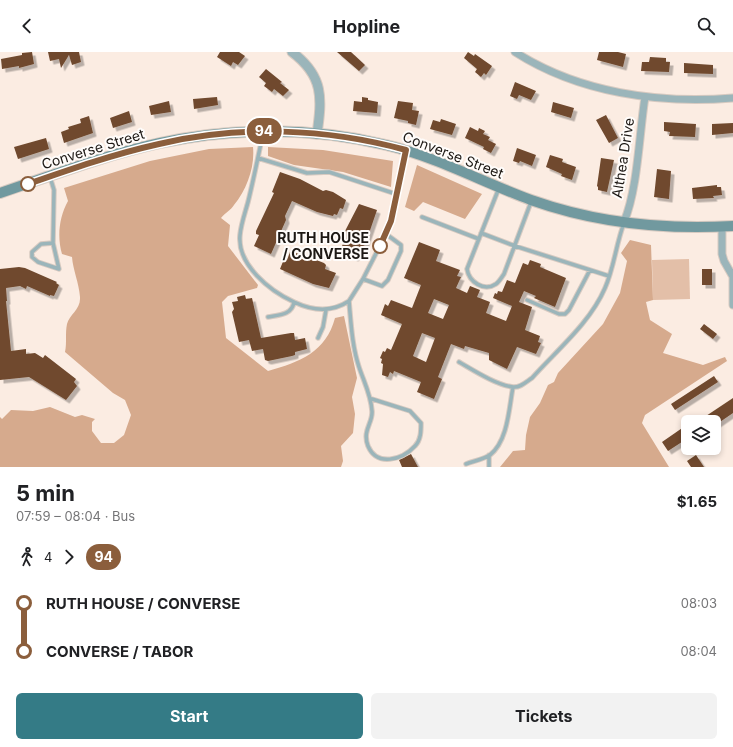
<!DOCTYPE html>
<meta charset="utf-8">
<style>
body{margin:0;font-family:Inter,sans-serif;background:#f2f2f2;color:#202124;height:100vh;display:flex;flex-direction:column;font-size:15px;white-space:nowrap}
*{box-sizing:border-box;margin:0}
p{font-size:13px;color:#757577}
.icon{flex:none;width:22px;height:22px;fill:none;stroke:currentColor;stroke-width:2;stroke-linecap:round;stroke-linejoin:round}
.map{position:relative;height:415px;overflow:hidden}
.drawer{display:flex;flex-direction:column;background:#fff;flex:1}
.drawer>*{flex:none}
.badge{padding:0 8px;border-radius:13px;font-size:14px;line-height:26px}
.buttons{position:absolute;left:681px;top:363px;display:grid;gap:8px}
.buttons a{display:grid;place-items:center;width:40px;height:40px;border-radius:6px;background:#fff;box-shadow:0 2px 6px #0003;font-size:20px}
.map>.badge{position:absolute;translate:-50% -50%;box-shadow:0 0 0 2px #fff}
.legs{display:flex;align-items:center;gap:6px;height:44px;padding:0 16px;font-size:13px}
.legs p{margin-inline-start:auto}
.head{display:flex;align-items:center;justify-content:space-between;height:68px;padding:0 16px}
h1{font-size:22px;font-weight:700;line-height:30px}
.primary-button{display:flex;gap:8px;margin-top:auto;padding:8px 16px}
.primary-button a{flex:1;height:46px;border-radius:6px;background:#347b86;color:#fff;font-size:16px;font-weight:700;line-height:46px;text-align:center}
.primary-button a+a{background:#f2f2f2;color:#202124}
ul{padding:0 16px;list-style:none}
li{display:flex;align-items:center;gap:14px;height:48px;font-size:15px}
li i{display:grid;place-items:center;width:6px;height:100%;margin:0 5px;background:currentColor}
li i::after{content:'';width:10px;height:10px;margin:-5px;border:3px solid;border-radius:50%;background:#fff}
li p{margin-inline-start:auto}
li:first-child i{background:linear-gradient(#0000 50%,currentColor 0)}
li:last-child i{background:linear-gradient(currentColor 50%,#0000 0)}
header{display:flex;justify-content:space-between;align-items:center;height:52px;padding:0 16px;background:#fff;font-size:18px;font-weight:700}
.map>svg:first-child{display:block}
.green{fill:#e3bfa8}
.forest{fill:#d6aa8d}
.building{fill:#6f492e;fill-rule:evenodd;filter:url(#shadow)}
.lines{fill:none;stroke-linecap:round;stroke-linejoin:round}
.service-casing{stroke:#d7cac1;stroke-width:5.5}
.minor-casing{stroke:#d7cac1;stroke-width:9}
.tertiary-casing{stroke:#d7cac1;stroke-width:11}
.secondary-casing{stroke:#d7cac1;stroke-width:12}
.service{stroke:#9bb5ba;stroke-width:3.5}
.minor{stroke:#9bb5ba;stroke-width:7}
.tertiary{stroke:#9bb5ba;stroke-width:9}
.secondary{stroke:#71999f;stroke-width:10}
.line-1-casing{stroke:#fff;stroke-width:9}
.line-1{stroke:#8b5e3c;stroke-width:6}
.stop-1-dot{fill:#fff;stroke:#8b5e3c;stroke-width:2}
.labels{text-anchor:middle;stroke-width:4;stroke-linejoin:round;paint-order:stroke}
.street-label{font-size:14px;fill:#1d1814;stroke:#fffcfa}
.stop-label{font-size:14px;font-weight:bold;fill:#1d1814;stroke:#fffcfa;text-anchor:end}
</style>
<header><svg class="icon" aria-label="back" viewBox="0 0 24 24"><path d="M15 5l-7 7 7 7"/></svg>Hopline<svg class="icon" aria-label="search" viewBox="0 0 24 24"><circle cx="10" cy="10" r="6"/><path d="M15 15l6 6"/></svg></header>
<div class="map">
<svg width="733" height="415" viewBox="0 0 733 415">
<defs>
<filter id="shadow"><feDropShadow dx="3.5" dy="3.5" stdDeviation="0" flood-color="#0004"/></filter>
</defs>
<rect width="100%" height="100%" fill="#fbece2"/>
<path class="green" d="M689,207l1,40 -37,1 -1,-40z"/>
<path class="forest" d="M253,95c2,20 -6,42 -19,58 -3,5 -9,8 -13,13l9,7 -2,21 30,39 -1,3 -29,8 -6,6 4,36 42,33c32,-9 58,-19 67,-53l9,-2 13,62 -5,19 3,17 -2,19 -12,13 2,15 -2,6h-341v-50l2,2 9,-9 22,1 17,-4 25,10 7,-2 13,4 -3,3v9l9,12h13l10,-8 7,-20 -6,-15 -12,-7 -48,-41c2,-9 0,-19 2,-28 2,-9 14,-15 13,-27 -1,-14 -7,-27 -8,-40l-10,-3c-5,-17 -3,-37 6,-53l-4,-13 86,-27 59,-12z
M268,95l55,3 70,11 -2,26 -48,-15 -49,-7 -26,-9z
M417,113l65,29 -17,25 -42,-17 -9,9 -9,-4z
M630,188l21,5 2,55 -7,2 4,18 22,14 -9,19 40,12 22,-8 2,4 -82,54 -3,8 27,44h-169l13,-16 12,-1 1,-15 4,-18 10,-14 8,-18 6,-3 4,-9 45,-49 17,-31 7,-32 -6,-8z"/>
<path class="building" d="M32,0l2,12 -15,4v-2l-17,3 -1,-10 21,-4v-2z
M48,0h31l2,10 -9,3 -3,-10 -8,13 -2,-9 -9,2z
M220,0h19l6,4 -7,9 -5,-3 -2,4 -14,-9z
M337,0h14l14,13 -6,6z
M468,0l6,4 1,-2 17,12 -6,9 -2,-2 -3,4 -6,-5 2,-3 -13,-11z
M599,0h19l8,2 -3,13 -26,-7z
M650,5l16,1v4h4l-1,10 -28,-1 1,-9h7z
M684,11l29,2v9l-29,-1z
M266,17l16,13 -2,1 9,7 -6,6 -9,-7 -2,3 -8,-6 2,-3 -7,-6z
M515,30l21,9 -5,9 -12,-5 -2,4 -7,-3z
M217,45l1,8 -24,4 -1,-10z
M362,45l6,1v2l10,2 -1,11 -24,-2 1,-10 8,1z
M169,49l2,11 -20,3 -2,-9z
M398,49l15,2 -1,7 7,1 -3,14 -8,-2v-2l-14,-3z
M553,50l21,6 -3,10 -20,-6z
M129,59l3,11 -19,6 -3,-10z
M606,63l12,23 -9,5 -13,-23z
M89,64l4,17 -29,10 -3,-11 8,-3 -1,-2 13,-4 -1,-4z
M441,67l15,5 -4,11 -22,-6 3,-9 7,2z
M664,70l32,2 -1,13 -26,-1 1,-4 -6,-1z
M733,71v10l-21,2v-11z
M470,75l8,4 1,-3 6,3 -2,3 7,3 -2,3 8,4 -5,9 -8,-4 1,-2 -19,-9z
M46,86l3,11 -31,10 -4,-12z
M517,96l19,7 -4,11 -12,-5 -1,2 -6,-2z
M550,103l13,4 -1,3 14,5 -4,13 -11,-4 1,-2 -16,-7z
M601,106l13,2 -7,32 -9,-2v-3l-1,-1z
M657,117l14,2 -2,28 -15,-2z
M280,120l20,7 23,12 3,-1 7,2 13,8 -3,9 -3,-1 -3,7 -3,-1 -1,2 -16,-4 -25,-11 -7,15 1,4 -15,34 -17,-8 5,-11 -3,-1v-3l18,-38 -2,-1z
M717,133v2h4l1,8 -9,1 1,2 -21,1 -1,-11z
M359,152l18,6 -12,35 -4,2 -6,11 -15,-7 5,-12 -2,-1 1,-5z
M419,190l21,8 -4,11 24,9 -3,6 4,1 -5,11 11,5 3,-7 10,4 -3,7 13,5 -4,11 20,8 6,-15 -19,-8 2,-5 2,1 1,-3 4,1 5,-12 8,3 8,-20 5,2 2,-5 11,4 -1,3 26,11 -11,29 -21,-9 2,-2 -12,-5 -5,11 13,5 -7,23 15,6 -2,6 3,1 -5,11 -19,-7 -10,22 -18,-9v-7l-24,-7 -1,3 -13,-5 -13,33 4,2 -8,20 -17,-7 4,-10 -27,-11 -1,3 -3,-2 -2,5 -6,-2 1,-11 -2,-1 1,-4 -2,-1 3,-7 2,1 2,-4 4,2 11,-26 -21,-9 4,-11 3,2 3,-6 21,8 9,-23 -17,-7zM434,247l15,6 -6,14 -15,-6zM422,281l13,5 -9,24 -13,-6z
M290,200l11,2 23,9 2,2 -1,4 11,4 -7,15 -16,-4 -33,-15 4,-10 3,1z
M19,215l6,1 32,14 -1,1 3,2 -5,11 -4,-1v1l-23,-10 -1,3 -6,-3 -14,2 1,13h-1l5,50 15,-2v5l9,-1 8,5 2,-3 31,24 -2,3 3,4 -11,14 -37,-23 -29,3v-111z
M702,217h10v16h-10z
M245,243l1,4 6,-1 9,40 30,-5h3l1,7 10,-2 2,11 -12,3v3l-3,1 -24,5 -3,-1 -2,-11 -11,2 -3,-11 -10,2 -7,-30 2,-3 -2,-7 6,-1 -1,-4z
M704,272l13,10 -4,5 -13,-10z
M714,324l4,6 -43,28 -4,-6z
M733,346v15l-19,13v-4h-17z
M688,372v14l-20,13 -6,-9z
M411,402l7,13h-16l-3,-7z
M696,403l8,12h-13l-4,-6z"/>
<g class="lines">
<defs>
<path id="service" d="M261,80v11c-4,19 -8,39 -13,59 -3,11 -7,22 -8,33 -3,30 30,56 54,67 19,9 37,11 55,-1 2,22 3,45 10,66 5,15 12,28 13,44 1,12 -10,19 -4,35 9,21 34,14 47,0 6,-6 6,-15 6,-23l-11,-12 -38,-12
M258,106l49,15 22,-1 67,22
M50,125l4,13 -1,53 -12,1 -9,8v5l6,5 21,7 -6,-26
M499,136l-32,81c2,13 17,23 29,15 3,-2 6,-7 8,-10l27,-72
M422,165l57,22
M481,181l34,13 94,30
M363,227l19,7 6,-6 13,-29v-6l-15,-11
M527,248l32,14h6l4,-4 21,-40
M349,249l14,-22 25,-49 17,-79
M268,265c11,-2 24,-2 26,-15
M318,286l5,-11 3,-17
M459,310c14,8 37,23 54,25 7,1 13,-5 19,-9 25,-28 58,-55 73,-90 9,-20 11,-44 19,-65
M489,403v12
M466,412c8,-3 18,-5 24,-9 18,-14 19,-47 23,-68"/>
<path id="minor" d="M515,0c64,41 144,52 218,46
M624,170c14,-34 15,-87 21,-125
M722,175v27l2,7 8,14
M733,221v32"/>
<path id="tertiary" d="M292,0c32,24 30,46 25,82"/>
<path id="secondary" d="M0,141c53,-18 105,-38 160,-50 73,-16 152,-16 226,2 51,12 96,37 145,55 65,23 134,30 202,26"/>
</defs>
<use href="#service" class="service-casing"/>
<use href="#minor" class="minor-casing"/>
<use href="#tertiary" class="tertiary-casing"/>
<use href="#secondary" class="secondary-casing"/>
<use href="#service" class="service"/>
<use href="#minor" class="minor"/>
<use href="#tertiary" class="tertiary"/>
<use href="#secondary" class="secondary"/>
</g>
<g class="lines">
<defs>
<path id="line-1" d="M28,132c43,-15 86,-30 131,-40 81,-19 167,-16 247,6l-15,71 -11,25"/>
</defs>
<use href="#line-1" class="line-1-casing"/>
<use href="#line-1" class="line-1"/>
</g>
<g class="stop-1-dot">
<circle cx="28" cy="132" r="7"/>
<circle cx="380" cy="194" r="7"/>
</g>
<g class="labels">
<g class="street-label">
<text transform="translate(93 97) rotate(-17)" y="5">Converse Street</text>
<text transform="translate(453 103) rotate(21)" y="5">Converse Street</text>
<text transform="translate(623 106) rotate(-81)" y="5">Althea Drive</text>
</g>
<g class="stop-label">
<text x="369" y="191">RUTH HOUSE<tspan x="369" dy="16">/ CONVERSE</tspan></text>
</g>
</g>
</svg>
<div class="buttons">
<a><svg class="icon" aria-label="layers" viewBox="0 0 24 24"><path d="M12 4l9 5-9 5-9-5zM3 14l9 5 9-5"/></svg></a>
</div>
<b class="badge" style="left:264px;top:79px;background:#8b5e3c;color:#fff">94</b>
</div>
<section class="drawer">
<div class="head"><div><h1>5 min</h1><p>07:59 – 08:04 · Bus</p></div><b>$1.65</b></div>
<div class="legs"><svg class="icon" aria-label="walk" viewBox="0 0 24 24"><circle cx="13" cy="4" r="2"/><path d="M13 8l-2 6 4 7M11 14l-3 7M7 12l3-4h3l4 4"/></svg>4<svg class="icon" aria-label="forward" viewBox="0 0 24 24"><path d="M9 5l7 7-7 7"/></svg><b class="badge" style="background:#8b5e3c;color:#fff">94</b></div>
<ul>
<li><i style="color:#8b5e3c"></i><b>RUTH HOUSE / CONVERSE</b><p>08:03</p></li>
<li><i style="color:#8b5e3c"></i><b>CONVERSE / TABOR</b><p>08:04</p></li>
</ul>
<div class="primary-button"><a>Start</a><a>Tickets</a></div>
</section>
